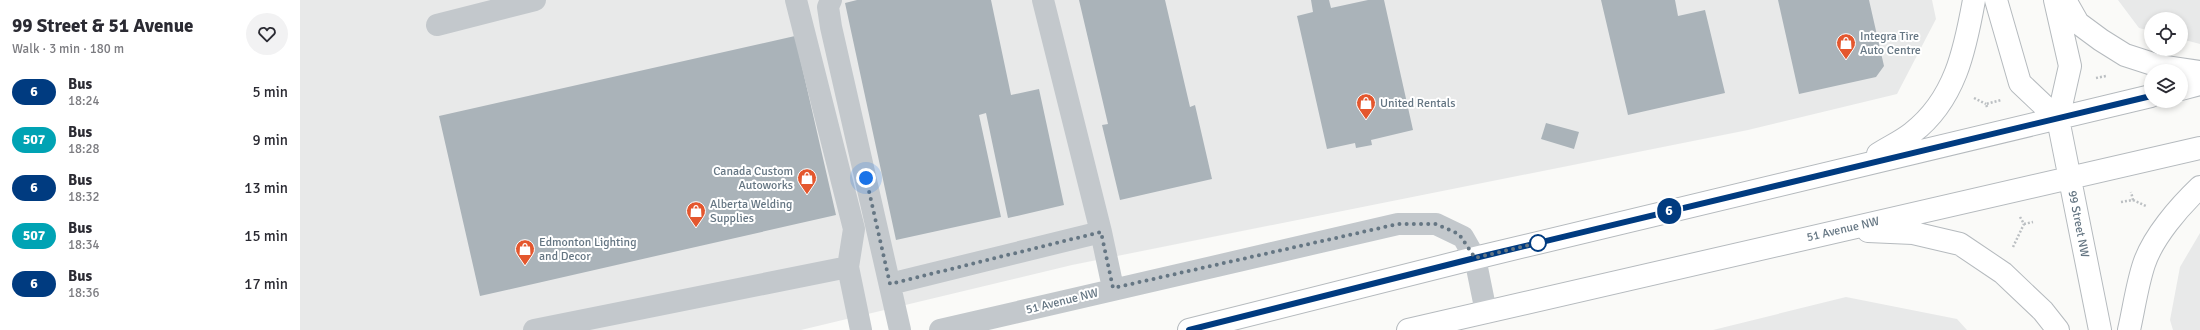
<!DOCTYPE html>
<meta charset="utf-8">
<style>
body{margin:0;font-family:Signika,sans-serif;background:#f2f2f3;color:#2b2b33;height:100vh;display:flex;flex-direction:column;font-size:15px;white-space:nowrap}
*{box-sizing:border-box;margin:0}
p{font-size:13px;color:#7c7c81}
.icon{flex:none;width:22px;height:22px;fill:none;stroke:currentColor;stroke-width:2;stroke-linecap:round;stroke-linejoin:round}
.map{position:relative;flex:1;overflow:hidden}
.sheet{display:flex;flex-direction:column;background:#fff;width:300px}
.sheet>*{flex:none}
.badge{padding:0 8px;border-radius:13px;font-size:14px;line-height:26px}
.fabs{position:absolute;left:1844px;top:12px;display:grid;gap:8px}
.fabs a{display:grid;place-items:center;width:44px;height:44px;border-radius:50%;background:#fff;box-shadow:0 2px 6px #0003;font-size:20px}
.you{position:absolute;width:20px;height:20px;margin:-10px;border:3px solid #fff;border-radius:50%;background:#1a73e8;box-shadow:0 0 0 6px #1a73e833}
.map>.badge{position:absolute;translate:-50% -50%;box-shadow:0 0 0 2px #fff}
.round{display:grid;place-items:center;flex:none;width:42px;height:42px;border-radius:21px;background:#f2f2f3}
.overview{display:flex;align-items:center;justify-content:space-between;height:68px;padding:0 12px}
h1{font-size:19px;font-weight:700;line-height:30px}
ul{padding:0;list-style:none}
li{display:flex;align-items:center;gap:12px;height:48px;padding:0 12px}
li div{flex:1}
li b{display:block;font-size:15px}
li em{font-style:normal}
li .badge{min-width:44px;font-weight:700;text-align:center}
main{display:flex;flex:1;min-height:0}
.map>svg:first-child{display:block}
.built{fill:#e8e9e9}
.building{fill:#aab3b9}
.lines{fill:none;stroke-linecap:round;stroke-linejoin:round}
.major-casing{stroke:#b5babe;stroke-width:24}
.path{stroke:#bbbfc2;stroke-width:2.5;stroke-dasharray:2 2;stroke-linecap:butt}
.minor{stroke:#c3c8cc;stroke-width:22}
.major{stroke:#fff;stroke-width:22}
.line-casing{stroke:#fff;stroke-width:9}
.line{stroke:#003b80;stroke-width:6}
.walk{stroke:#657683;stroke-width:4;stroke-dasharray:0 7.2}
.stop-dot{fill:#fff;stroke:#003b80;stroke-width:2}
.labels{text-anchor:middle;stroke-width:4;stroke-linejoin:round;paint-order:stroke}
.poi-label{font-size:12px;fill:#657683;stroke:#fff;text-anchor:start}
.street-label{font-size:12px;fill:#657683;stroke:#fff}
</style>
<main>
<section class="sheet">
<div class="overview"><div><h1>99 Street &amp; 51 Avenue</h1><p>Walk · 3 min · 180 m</p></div><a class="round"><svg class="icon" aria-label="heart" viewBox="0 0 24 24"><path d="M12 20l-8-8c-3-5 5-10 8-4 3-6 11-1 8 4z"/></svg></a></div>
<ul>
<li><span class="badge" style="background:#003b80;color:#fff">6</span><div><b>Bus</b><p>18:24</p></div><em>5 min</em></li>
<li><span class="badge" style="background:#00a3b4;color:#fff">507</span><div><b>Bus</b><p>18:28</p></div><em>9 min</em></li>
<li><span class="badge" style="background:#003b80;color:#fff">6</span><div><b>Bus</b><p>18:32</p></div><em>13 min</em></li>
<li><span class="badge" style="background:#00a3b4;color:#fff">507</span><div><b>Bus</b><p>18:34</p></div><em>15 min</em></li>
<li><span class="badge" style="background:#003b80;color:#fff">6</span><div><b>Bus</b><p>18:36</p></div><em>17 min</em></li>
</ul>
</section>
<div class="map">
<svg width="1900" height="330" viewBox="0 0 1900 330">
<rect width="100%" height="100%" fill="#fafaf8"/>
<path class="built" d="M0,0h1632l4,19 -39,75 -149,36 -676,135 -271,65h-501z
M1818,0h82v44l-19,-5v-20h-30v12l-12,-3z
M1900,233v97h-27l-3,-10 10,-53z
M1546,297l111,22 10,11h-254z"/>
<path class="building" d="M557,0h134l20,95 28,-6 25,116 -56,13 -22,-105 -7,2 22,102 -105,23 -51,-237z
M779,0h86l25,107 5,-2 17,74 -92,21 -18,-75 6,-1z
M1011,0h18l2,8 37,-8h16l29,130 -42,10 1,5 -16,3 -1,-5 -28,6 -30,-133 16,-4z
M1301,0h74l3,16 27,-6 20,83 -97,22z
M1478,0h91l15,66 -8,11 -77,17z
M495,36l41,179 -356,81 -41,-180z
M1246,123l33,9 -5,17 -33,-10z"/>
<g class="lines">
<defs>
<path id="major" d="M1696,0l24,83 38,36
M1755,0l15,66 -12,53 42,211
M1765,0l13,23 23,17 24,15 34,11 41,6
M1881,89l19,-5
M1578,154c11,-7 24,-13 34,-21 43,-33 53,-83 62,-133
M1568,231l45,2 47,11 43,29 40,38 15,19
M889,330l286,-72 676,-162
M1108,330l792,-182
M1829,330c5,-22 8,-45 15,-66 9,-27 35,-57 56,-77"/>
</defs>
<use href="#major" class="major-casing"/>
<path class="path" d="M1796,78l10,-2
M1674,98l12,6
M1687,107l-1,-3 15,-4
M1833,200l13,6
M1821,202l12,-2 -2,-8
M1720,217l4,7 9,-2
M1713,247l11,-23"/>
<path class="minor" d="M496,0l58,229 -6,38
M531,0l-3,7 3,20 69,303
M743,0l58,232 12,56
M137,25l98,-25
M590,284l211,-52
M234,330l314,-63 13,63
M640,330l458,-106h38l27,13 12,21 11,54"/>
<use href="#major" class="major"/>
</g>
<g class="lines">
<defs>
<path id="line" d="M889,330l286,-72 676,-162"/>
</defs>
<use href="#line" class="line-casing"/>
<use href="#line" class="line"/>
<path class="walk" d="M566,178l24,106 211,-52 12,56 285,-64h38l23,10 16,24 63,-15"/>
</g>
<defs>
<symbol id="shop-pin" viewBox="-11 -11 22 30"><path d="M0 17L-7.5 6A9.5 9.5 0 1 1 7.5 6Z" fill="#e4572e" stroke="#fff"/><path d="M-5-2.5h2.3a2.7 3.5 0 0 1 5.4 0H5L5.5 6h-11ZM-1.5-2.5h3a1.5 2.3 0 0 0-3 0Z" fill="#fff"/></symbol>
</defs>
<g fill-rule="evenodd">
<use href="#shop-pin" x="1535" y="32" width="22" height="30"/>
<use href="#shop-pin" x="1055" y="92" width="22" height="30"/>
<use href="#shop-pin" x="496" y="167" width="22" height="30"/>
<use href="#shop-pin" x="385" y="200" width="22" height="30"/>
<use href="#shop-pin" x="214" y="238" width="22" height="30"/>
</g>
<circle class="stop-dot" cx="1238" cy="243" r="8"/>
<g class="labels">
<g class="poi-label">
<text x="1560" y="40">Integra Tire<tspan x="1560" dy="14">Auto Centre</tspan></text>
<text x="1080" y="107">United Rentals</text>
<text x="493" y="175" text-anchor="end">Canada Custom<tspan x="493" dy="14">Autoworks</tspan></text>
<text x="410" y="208">Alberta Welding<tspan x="410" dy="14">Supplies</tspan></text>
<text x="239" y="246">Edmonton Lighting<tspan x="239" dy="14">and Decor</tspan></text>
</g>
<g class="street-label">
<text transform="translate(1779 224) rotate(79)" y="4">99 Street NW</text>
<text transform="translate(1543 229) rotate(-13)" y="4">51 Avenue NW</text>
<text transform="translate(762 301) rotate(-14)" y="4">51 Avenue NW</text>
</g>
</g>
</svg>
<div class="fabs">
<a><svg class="icon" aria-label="locate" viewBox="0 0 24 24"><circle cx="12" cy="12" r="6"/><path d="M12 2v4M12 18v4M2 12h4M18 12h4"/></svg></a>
<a><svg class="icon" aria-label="layers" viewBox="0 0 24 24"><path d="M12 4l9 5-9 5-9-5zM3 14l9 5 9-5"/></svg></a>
</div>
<div class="you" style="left:566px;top:178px"></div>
<b class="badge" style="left:1369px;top:211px;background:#003b80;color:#fff">6</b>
</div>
</main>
